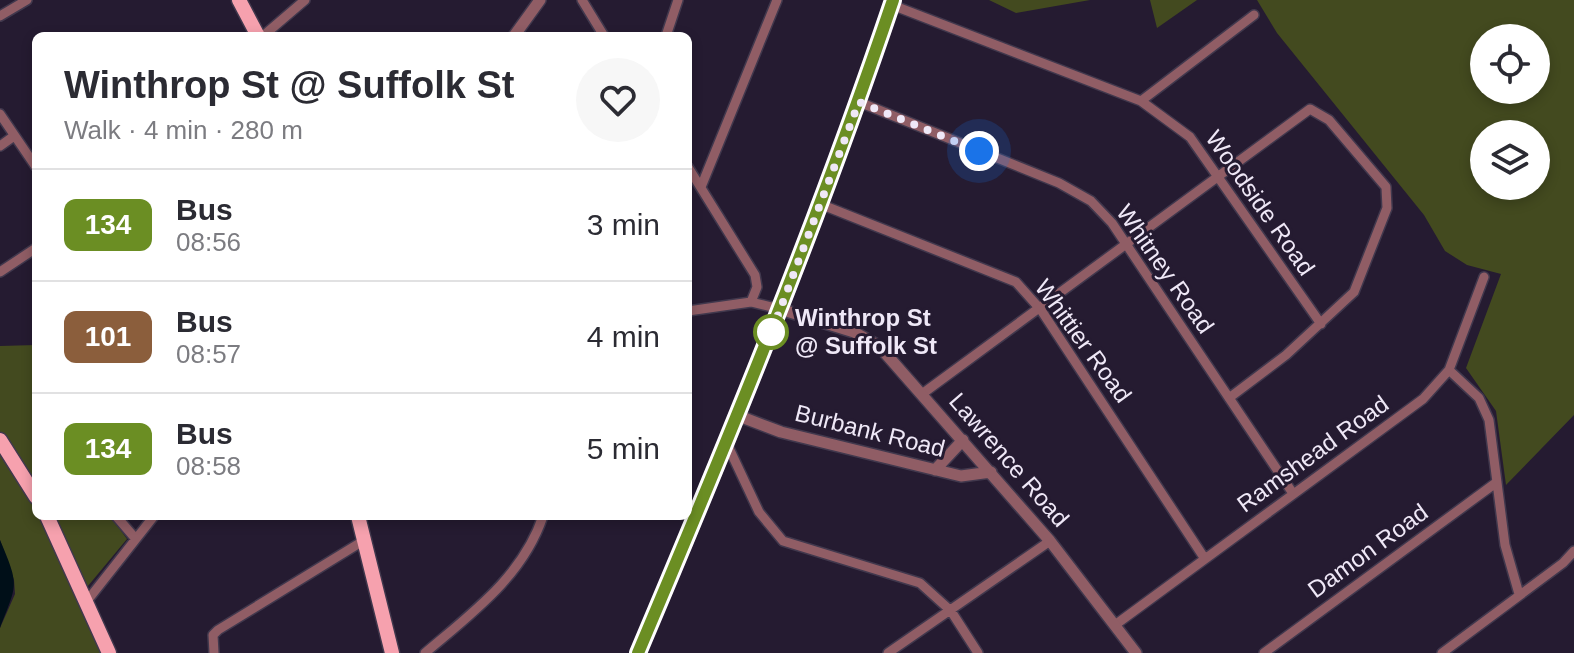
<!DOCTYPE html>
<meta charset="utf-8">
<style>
body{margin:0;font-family:Arial,sans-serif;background:#f7f7f7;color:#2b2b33;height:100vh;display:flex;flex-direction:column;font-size:30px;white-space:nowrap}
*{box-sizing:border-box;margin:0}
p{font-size:26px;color:#7c7c81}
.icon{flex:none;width:44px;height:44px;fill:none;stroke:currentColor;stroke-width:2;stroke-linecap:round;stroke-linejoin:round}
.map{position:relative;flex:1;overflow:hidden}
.side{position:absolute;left:32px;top:32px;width:660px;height:488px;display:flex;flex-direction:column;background:#fff;border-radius:12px;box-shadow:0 4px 12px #0003}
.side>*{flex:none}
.badge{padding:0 16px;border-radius:12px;font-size:28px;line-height:52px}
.buttons{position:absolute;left:1470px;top:24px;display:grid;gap:16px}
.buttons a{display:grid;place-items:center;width:80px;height:80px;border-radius:50%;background:#fff;box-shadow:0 4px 12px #0003;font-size:40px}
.you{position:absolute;width:40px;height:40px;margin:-20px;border:6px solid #fff;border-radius:50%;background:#1a73e8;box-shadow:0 0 0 12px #1a73e833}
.map>.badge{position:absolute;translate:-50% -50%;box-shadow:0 0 0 4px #fff}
.round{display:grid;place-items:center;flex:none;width:84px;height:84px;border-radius:42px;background:#f7f7f7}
.head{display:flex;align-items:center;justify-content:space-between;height:136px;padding:0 32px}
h1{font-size:38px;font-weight:700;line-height:60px}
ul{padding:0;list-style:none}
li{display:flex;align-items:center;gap:24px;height:112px;padding:0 32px;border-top:2px solid #e1e1e2}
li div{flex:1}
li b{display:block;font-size:30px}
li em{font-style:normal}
li .badge{min-width:88px;font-weight:700;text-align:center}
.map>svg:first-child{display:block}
.green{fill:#434a1f;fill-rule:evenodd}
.water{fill:#000f18}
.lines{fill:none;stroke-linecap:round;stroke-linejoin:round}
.minor-casing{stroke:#41384d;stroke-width:12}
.tertiary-casing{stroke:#41384d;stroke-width:14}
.primary-casing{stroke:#41384d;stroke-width:17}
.minor{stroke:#905d65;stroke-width:9}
.tertiary{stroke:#905d65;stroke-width:11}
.primary{stroke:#f6a1ae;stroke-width:14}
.line-casing{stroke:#fff;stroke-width:18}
.line{stroke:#6b8e23;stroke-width:12}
.walk{stroke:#efe8f7;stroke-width:8;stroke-dasharray:0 14.4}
.stop-dot{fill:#fff;stroke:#6b8e23;stroke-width:4}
.labels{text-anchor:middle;stroke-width:6;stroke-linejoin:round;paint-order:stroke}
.street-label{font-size:24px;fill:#efe8f7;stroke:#251b31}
.stop-label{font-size:24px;font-weight:bold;fill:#efe8f7;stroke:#251b31;text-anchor:start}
</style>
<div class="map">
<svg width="1574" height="653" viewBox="0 0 1574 653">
<rect width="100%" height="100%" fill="#251b31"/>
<path class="green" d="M989,0h101l-74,13z
M1150,0h47l-40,28z
M1257,0h317v415l-68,70 -10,-74 -30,-43 35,-94 -34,-9 -22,-14 -21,-36 -147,-182zM1484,38h52v52h-52zM1484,134h52v52h-52z
M36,345v171h74l17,23 -49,59 23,55h-101v-25l15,-34 -1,-14 -14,-40v-194z"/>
<path class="water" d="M0,540c20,47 17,44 0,88z"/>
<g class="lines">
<defs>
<path id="minor" d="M582,0l22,36
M892,5l249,96 49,36 131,187
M0,16l27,-16
M263,36l42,-36
M666,36l12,-36
M1141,101l113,-86
M859,102l200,81 32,18 21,22 180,269
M0,114l36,53
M0,146l14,-10
M688,167l67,108 2,12 -6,15
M701,187l76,-187
M820,204l196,78 25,28 164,249
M0,272l36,-24
M688,311l63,-9 29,7
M1449,370l30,28 10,22 16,125 14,49
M922,394l388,-285 19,11 57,67 1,21 -33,84 -68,63 -57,43
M727,444l32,68 24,29 137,42 31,28 27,42
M116,516l19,22
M87,601l67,-85
M1115,625l308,-226 26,-29 35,-93
M214,653l-1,-18 5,-5 145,-89
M425,653c47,-40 98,-77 118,-137
M888,653l162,-112
M1264,653l233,-171
M1442,653l121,-90 11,-12"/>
<path id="tertiary" d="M514,36l26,-36
M780,309l74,23 25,14 171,195 86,112
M739,416l42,16 180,44 30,-4
M935,470l28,-30"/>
<path id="primary" d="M239,0l19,36
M0,440l36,57
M47,516l62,137
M358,516l34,137
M638,653c92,-215 180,-431 255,-653"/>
</defs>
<use href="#minor" class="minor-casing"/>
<use href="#tertiary" class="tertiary-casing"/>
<use href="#primary" class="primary-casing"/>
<use href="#minor" class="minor"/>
<use href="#tertiary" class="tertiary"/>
<use href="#primary" class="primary"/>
</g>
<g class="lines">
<defs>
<path id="line" d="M638,653c91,-215 180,-431 255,-653"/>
</defs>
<use href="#line" class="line-casing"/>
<use href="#line" class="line"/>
<path class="walk" d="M771,332l-4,12 92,-242 120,49"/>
</g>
<circle class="stop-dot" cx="771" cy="332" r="16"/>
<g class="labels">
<g class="street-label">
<text transform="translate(1260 203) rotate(55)" y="8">Woodside Road</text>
<text transform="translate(1165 269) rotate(55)" y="8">Whitney Road</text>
<text transform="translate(1083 341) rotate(54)" y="8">Whittier Road</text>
<text transform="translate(870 431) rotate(14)" y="8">Burbank Road</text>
<text transform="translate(1313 454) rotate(-36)" y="8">Ramshead Road</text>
<text transform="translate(1009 460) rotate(49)" y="8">Lawrence Road</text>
<text transform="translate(1368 551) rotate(-36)" y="8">Damon Road</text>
</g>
<g class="stop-label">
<text x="795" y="326">Winthrop St<tspan x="795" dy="28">@ Suffolk St</tspan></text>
</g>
</g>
</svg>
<div class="buttons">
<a><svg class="icon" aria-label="locate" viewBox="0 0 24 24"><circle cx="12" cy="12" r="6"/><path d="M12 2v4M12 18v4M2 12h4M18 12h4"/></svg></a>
<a><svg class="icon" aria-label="layers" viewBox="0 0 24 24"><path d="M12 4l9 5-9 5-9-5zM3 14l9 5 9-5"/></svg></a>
</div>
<div class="you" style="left:979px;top:151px"></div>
<section class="side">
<div class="head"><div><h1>Winthrop St @ Suffolk St</h1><p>Walk · 4 min · 280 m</p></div><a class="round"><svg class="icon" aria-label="heart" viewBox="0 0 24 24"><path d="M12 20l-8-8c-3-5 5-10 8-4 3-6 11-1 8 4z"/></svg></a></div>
<ul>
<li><span class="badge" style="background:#6b8e23;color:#fff">134</span><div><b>Bus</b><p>08:56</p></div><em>3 min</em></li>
<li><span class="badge" style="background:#8b5e3c;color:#fff">101</span><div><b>Bus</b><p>08:57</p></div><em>4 min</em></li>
<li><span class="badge" style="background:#6b8e23;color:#fff">134</span><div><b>Bus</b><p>08:58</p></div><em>5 min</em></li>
</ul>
</section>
</div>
